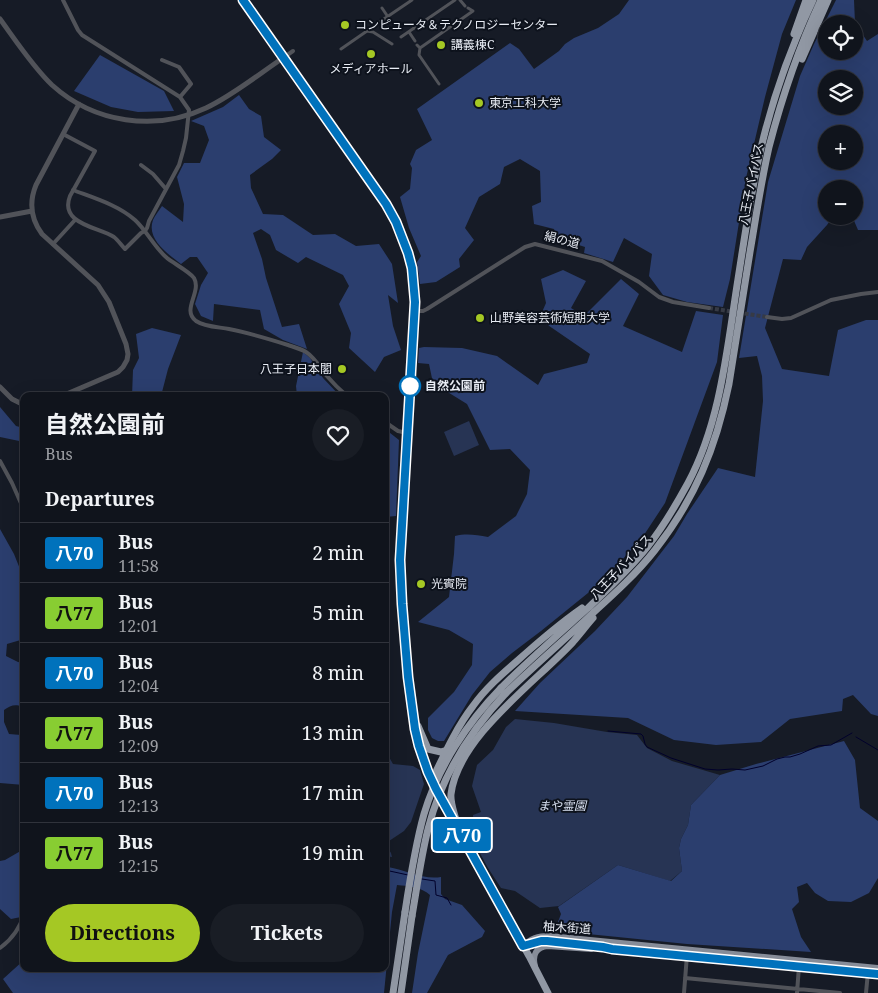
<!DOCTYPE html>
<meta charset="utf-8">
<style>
body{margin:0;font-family:"Noto Serif","Noto Sans JP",serif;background:#191d25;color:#f1f3f6;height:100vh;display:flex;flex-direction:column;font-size:19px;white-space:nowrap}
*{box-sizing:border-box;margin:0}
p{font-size:16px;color:#9c9ea3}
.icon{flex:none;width:28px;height:28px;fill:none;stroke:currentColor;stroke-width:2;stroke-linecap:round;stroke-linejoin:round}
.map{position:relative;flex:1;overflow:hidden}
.drawer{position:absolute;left:20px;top:392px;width:369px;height:580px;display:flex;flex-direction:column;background:#10141c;border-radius:10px;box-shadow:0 5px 20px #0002,0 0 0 1px #30333b}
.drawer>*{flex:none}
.badge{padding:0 10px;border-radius:4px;font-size:18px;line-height:32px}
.buttons{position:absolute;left:818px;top:15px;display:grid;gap:10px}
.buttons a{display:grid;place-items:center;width:45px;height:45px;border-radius:50%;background:#10141c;box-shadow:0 5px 20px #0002,0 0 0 1px #30333b;font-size:25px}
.map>.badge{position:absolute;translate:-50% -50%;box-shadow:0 0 0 2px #fff}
h2{padding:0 25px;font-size:19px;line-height:45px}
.round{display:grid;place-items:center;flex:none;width:52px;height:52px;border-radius:26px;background:#191d25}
.headline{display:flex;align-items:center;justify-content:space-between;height:85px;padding:0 25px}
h1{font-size:24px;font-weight:700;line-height:38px}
.primary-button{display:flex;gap:10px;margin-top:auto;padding:10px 25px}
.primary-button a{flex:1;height:58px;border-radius:30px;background:#a5c824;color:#111;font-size:20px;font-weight:700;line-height:58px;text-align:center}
.primary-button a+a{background:#191d25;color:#f1f3f6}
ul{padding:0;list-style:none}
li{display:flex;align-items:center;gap:15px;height:60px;padding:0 25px;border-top:1px solid #30333b}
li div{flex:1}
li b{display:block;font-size:19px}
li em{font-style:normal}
li .badge{min-width:55px;font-weight:700;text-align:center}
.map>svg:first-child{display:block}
.green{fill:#273454}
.forest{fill:#2b3e6e;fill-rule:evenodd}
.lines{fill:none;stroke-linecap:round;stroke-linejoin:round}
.stream{stroke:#01012b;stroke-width:1}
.minor-tunnel{stroke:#363a45;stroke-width:4;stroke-dasharray:4 2;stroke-linecap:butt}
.pedestrian{stroke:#515359;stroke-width:3}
.minor{stroke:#515359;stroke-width:4}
.tertiary{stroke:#515359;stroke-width:5}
.primary{stroke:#868c98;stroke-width:6}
.trunk{stroke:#9198a4;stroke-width:7}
.trunk-bridge{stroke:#9198a4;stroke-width:7}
.line-casing{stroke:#fff;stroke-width:11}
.line{stroke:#0072bc;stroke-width:8}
.poi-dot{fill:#a5c824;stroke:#0d121c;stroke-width:2}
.stop-dot{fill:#fff;stroke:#0072bc;stroke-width:2.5}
.labels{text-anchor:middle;stroke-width:4;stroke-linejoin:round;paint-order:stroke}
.poi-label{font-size:12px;fill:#e8ecf4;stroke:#0d121c;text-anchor:start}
.street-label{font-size:12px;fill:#e8ecf4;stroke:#0d121c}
.stop-label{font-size:12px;font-weight:bold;fill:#e8ecf4;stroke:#0d121c;text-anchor:start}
.park-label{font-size:12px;font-style:italic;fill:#dbe3f3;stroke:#0d121c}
</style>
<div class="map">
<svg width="878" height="993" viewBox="0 0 878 993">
<rect width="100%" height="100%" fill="#161b26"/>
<path class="green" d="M469,421l10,24 -25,11 -10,-24z
M515,719l39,4 53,9 30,3 10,13 25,13 48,14 -29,30 -3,20 -7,14 -2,9 3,23 -12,10 -52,-16 -59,41 -19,2 -25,-17 -14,-3 -13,-20 -13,-24 -2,-29 8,-3 -9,-26 5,-21 16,-15 13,-23z
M385,750l8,14 20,2 7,4 4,14 -13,38 -7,9 -15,10v9l2,3 1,4 -7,-1z"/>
<path class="forest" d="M629,0h167l-14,34 -17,63 -19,81 -16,101 -7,28 -36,-5 -24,-7 -14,-19 3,-22 -28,-16 -11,24 -29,-9 1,-6 -28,-9 -3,-9 -20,-5 -2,-18 9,-4 -1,-31 -20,-12 -16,8 -4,17 -21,13 -14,31 9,12 -15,19 1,8 -24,15 -16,2 -3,-22 4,-6 -12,-28 -9,-31 10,-8 2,-21 -2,-4 6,-14 16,-10 -15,-31 93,-66 9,6 15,20 25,-18 6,-7 9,-6 24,-10 21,-14z
M836,0h18l1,23 12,18 11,-7v196h-20l-6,-14h2v-27h-28v27h7l-6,9 -20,22 -6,13 -18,-1 -18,69 17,41 47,7 9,-46 28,-10h12v396l-7,-2 -18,-19 -10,4 -1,12 -52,8 -29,23 -45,3 -42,-5 -46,-22 -113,-7 25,-28 55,-52 32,-34 47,-61 13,-22 31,-46 37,9 8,-76 -1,-25 -5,-20 -18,2 29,-176 32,-106 14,-32zM826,24h28v27h-28zM826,79h28v27h-28zM826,134h28v27h-28z
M100,55l64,36 10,20 -36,1 -27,-5 -37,-16z
M239,95l10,14 12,7 3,21 17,13 -9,9 -22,16 1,13 12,26 20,1 30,20 22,-1 21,12 23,-2 13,20 6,39 -10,-8 5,31 8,24 -17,7 -9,15 -26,-24 2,-15 -12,-29 10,-18 -6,-11 -37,-18 -8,6 -22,-13 -6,-15 -9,-6 -8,4 9,26 4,19 16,49 17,-3 8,25 -24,-9 -19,-11 -4,-19 -46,-6 -1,17 -12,-5 -6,-12 6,-19 7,-12 -11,-16h-7l-9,7c-13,-10 -35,-25 -28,-44 2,-5 6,-9 9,-14l21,16 1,-18 -7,-27 7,-14h16l9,-23 -5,-14 -13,-5 32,-14z
M563,270l23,11 -15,27 13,8 37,-37 18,15 -16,32 59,26 14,-41 27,4 -6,47 -52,141 -23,35 -21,23 -33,32 -47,38 -29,22 -22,19 -18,23 -28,46h-6l-6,-3 -4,-8v-12l26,-26 18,-27 1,-21 -24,-14 -31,-8 31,-25 5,-43 1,-18c12,-3 21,-1 33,1l28,-21 11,-22 3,-24 -20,-21 -20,1 -23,-46 -34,-21 -4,-19 -11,-1 1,-15 5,-1 38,1 35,8 41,29 6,-11 43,-11 3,-9 -51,-35 7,-16 -5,-24z
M152,328l29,7 -13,34 -7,27h-29l1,-26 6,-12 -3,-24z
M303,352l7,6 13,20 17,18h-43l-1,-10z
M0,407l16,19 8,2v14l-24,-5z
M385,429l14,11 -3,76 -11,1z
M0,529l14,25 10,25v60l-17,5 -1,12 12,6 6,1v44c-9,-3 -13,-2 -20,3v12l5,12 12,1 3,-2v52l-24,-2z
M844,741l11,19 5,48 18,13v57l-9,15 -18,9 -23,-1 -13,-8 -8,-10 -10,4 2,15 -7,7 9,28 10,15 -124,-8 -109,-11 -2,-3 -18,-8 3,-8 -3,-7 60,-42 53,16 11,-10 -3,-23 2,-9 7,-14 3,-20 29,-30 36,-11z
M385,809c3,9 4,20 3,29 0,10 -3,20 0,29 18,3 35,13 53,10v17l4,5 17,6 23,26 -3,6 -34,18 -21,38h-15l6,-40 12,-58c-9,-8 -21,-9 -33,-10l-5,27 -8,81h-371l-10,-14 21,-19v9h361z
M24,849v52l-3,16 -10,2 -11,-10v-48l5,-1z"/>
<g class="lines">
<path class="stream" d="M608,731l33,3 2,2 2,8 2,3 24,11 34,11 13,1 14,-1 13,1 18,-4 14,-7 8,-2h5l10,-3 18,-8 13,-1 21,-12
M856,737l22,13
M385,870l23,5
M422,879l13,2 1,14 11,3 4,7"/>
<path class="minor-tunnel" d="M709,308l58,9"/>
<path class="pedestrian" d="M460,0l5,6
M382,8l6,9
M378,23l34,-23
M409,32l6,9
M401,37l54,-37
M417,45l3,3 -1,7 20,29
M420,48l53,-37 -5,-3
M341,49l26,-18 6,1 19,12"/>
<path class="minor" d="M63,0l15,30 4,5 98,62 9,13 -3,28 -3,13 -4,14 -30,56 -2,7 -2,3 -4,2 -16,16c-4,-4 -7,-9 -11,-12 -16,-10 -55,-13 -44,-41l25,-45 -32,-17
M283,58l10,-7
M162,60l17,7 12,17 -11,13
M141,165l12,9 13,15
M73,190c21,8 45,15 62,30 12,11 19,27 32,38 6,5 23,14 27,20 8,14 -13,32 2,43 9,6 23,6 33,8 20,4 40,10 59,16 6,2 13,4 18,7 8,5 14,15 20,23 6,7 14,15 21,21
M53,244l22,-24
M415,311h8l4,-2 98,-62 10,-3 67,17 37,21 20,15 14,5 36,6
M767,317l15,2 9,-1 40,-18 30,-6 17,-2
M385,422l13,9 9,2
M0,461l12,22 12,27
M0,948c11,-8 20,-20 24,-34
M685,978l155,15
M684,993l3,-38
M797,993l2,-27
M866,993l2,-21"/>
<path class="tertiary" d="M0,19c16,22 33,48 52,66 42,38 103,47 154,23 26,-12 53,-34 77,-50
M0,217l32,-6
M0,387l12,12 12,6
M62,396l56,-24 5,-5 4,-7 1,-6 -2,-10 -17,-42 -11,-17 -56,-51c-11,-15 -13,-32 -6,-49l43,-81"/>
<path class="primary" d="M525,945l13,-3 9,-1 331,33
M523,946c8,-8 15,-10 26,-10l329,32
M535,966c-3,-11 1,-19 13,-20l43,3"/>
<path class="trunk" d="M243,0l143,204c11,20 21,41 26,63 8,44 -1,89 -3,133 -3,56 -9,113 -9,170 1,28 4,56 6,83 4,49 9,91 30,136l93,167 19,37
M794,34l12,-34
M802,59l26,-59
M501,688c28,-28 58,-54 87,-80 21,-20 42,-39 60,-62 15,-19 28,-41 40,-63 33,-62 39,-135 50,-204 7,-44 13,-88 23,-131 12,-51 30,-101 52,-148
M506,693c28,-27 58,-53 87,-80 22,-20 44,-40 62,-63 40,-51 61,-102 74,-166 7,-44 14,-88 21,-132 6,-35 11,-70 19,-105 13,-50 30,-100 52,-147
M418,726l10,23 13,3 6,-2
M432,780c12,-25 24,-52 41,-74 12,-17 28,-31 43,-44 21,-19 43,-38 66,-54
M457,824c-2,-10 -7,-20 -6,-30 7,-57 85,-112 122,-152 7,-8 13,-16 20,-24
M393,993l12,-81
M401,993l11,-77"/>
<path class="trunk-bridge" d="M405,912c5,-33 10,-66 19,-98 14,-47 43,-91 77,-126
M412,916c5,-29 9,-59 16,-87 13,-51 42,-98 78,-136"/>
</g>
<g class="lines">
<defs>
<path id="line" d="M243,0l143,204 10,18 12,31 4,15 3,34 -15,258 2,44 6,73 7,52 4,17 9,26 8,17 87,157 18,-5h6l56,6 9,2 266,25"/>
</defs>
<use href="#line" class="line-casing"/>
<use href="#line" class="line"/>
</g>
<g class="poi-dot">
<circle cx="345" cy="25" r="5"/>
<circle cx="441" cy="45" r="5"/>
<circle cx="371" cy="54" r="5"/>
<circle cx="479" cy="103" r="5"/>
<circle cx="480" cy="318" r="5"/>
<circle cx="342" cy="369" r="5"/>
<circle cx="421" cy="584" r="5"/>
</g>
<circle class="stop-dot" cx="410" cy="386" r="10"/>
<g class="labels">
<g class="poi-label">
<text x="355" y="29">コンピュータ＆テクノロジーセンター</text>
<text x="451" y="49">講義棟C</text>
<text x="371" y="73" text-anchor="middle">メディアホール</text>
<text x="489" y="107">東京工科大学</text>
<text x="490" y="322">山野美容芸術短期大学</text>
<text x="332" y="373" text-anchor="end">八王子日本閣</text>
<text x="431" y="588">光賓院</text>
</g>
<g class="street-label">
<text transform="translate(751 184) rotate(-79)" y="4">八王子バイパス</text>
<text transform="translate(562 240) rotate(14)" y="4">絹の道</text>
<text transform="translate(621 567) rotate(-47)" y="4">八王子バイパス</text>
<text transform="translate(567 928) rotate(4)" y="4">柚木街道</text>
</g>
<g class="stop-label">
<text x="425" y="390">自然公園前</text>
</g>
<g class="park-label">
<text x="562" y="810">まや霊園</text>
</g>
</g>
</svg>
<div class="buttons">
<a><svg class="icon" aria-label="locate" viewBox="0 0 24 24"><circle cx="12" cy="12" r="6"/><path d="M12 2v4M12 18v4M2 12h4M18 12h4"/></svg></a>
<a><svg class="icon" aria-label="layers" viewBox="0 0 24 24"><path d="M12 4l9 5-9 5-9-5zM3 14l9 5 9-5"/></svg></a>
<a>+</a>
<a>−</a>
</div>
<b class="badge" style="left:462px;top:835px;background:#0072bc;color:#fff">八70</b>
<section class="drawer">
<div class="headline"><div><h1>自然公園前</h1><p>Bus</p></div><a class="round"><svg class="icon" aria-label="heart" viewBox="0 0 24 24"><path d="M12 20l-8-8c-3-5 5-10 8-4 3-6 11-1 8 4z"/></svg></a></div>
<h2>Departures</h2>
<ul>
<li><span class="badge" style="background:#0072bc;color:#fff">八70</span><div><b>Bus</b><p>11:58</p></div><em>2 min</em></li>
<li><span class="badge" style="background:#88cd32;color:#111">八77</span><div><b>Bus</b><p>12:01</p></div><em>5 min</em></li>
<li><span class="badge" style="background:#0072bc;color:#fff">八70</span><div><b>Bus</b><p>12:04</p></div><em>8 min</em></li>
<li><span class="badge" style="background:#88cd32;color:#111">八77</span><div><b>Bus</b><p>12:09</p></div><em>13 min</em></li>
<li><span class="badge" style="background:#0072bc;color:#fff">八70</span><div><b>Bus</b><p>12:13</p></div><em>17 min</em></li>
<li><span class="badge" style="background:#88cd32;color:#111">八77</span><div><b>Bus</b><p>12:15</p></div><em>19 min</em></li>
</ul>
<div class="primary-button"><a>Directions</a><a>Tickets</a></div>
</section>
</div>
